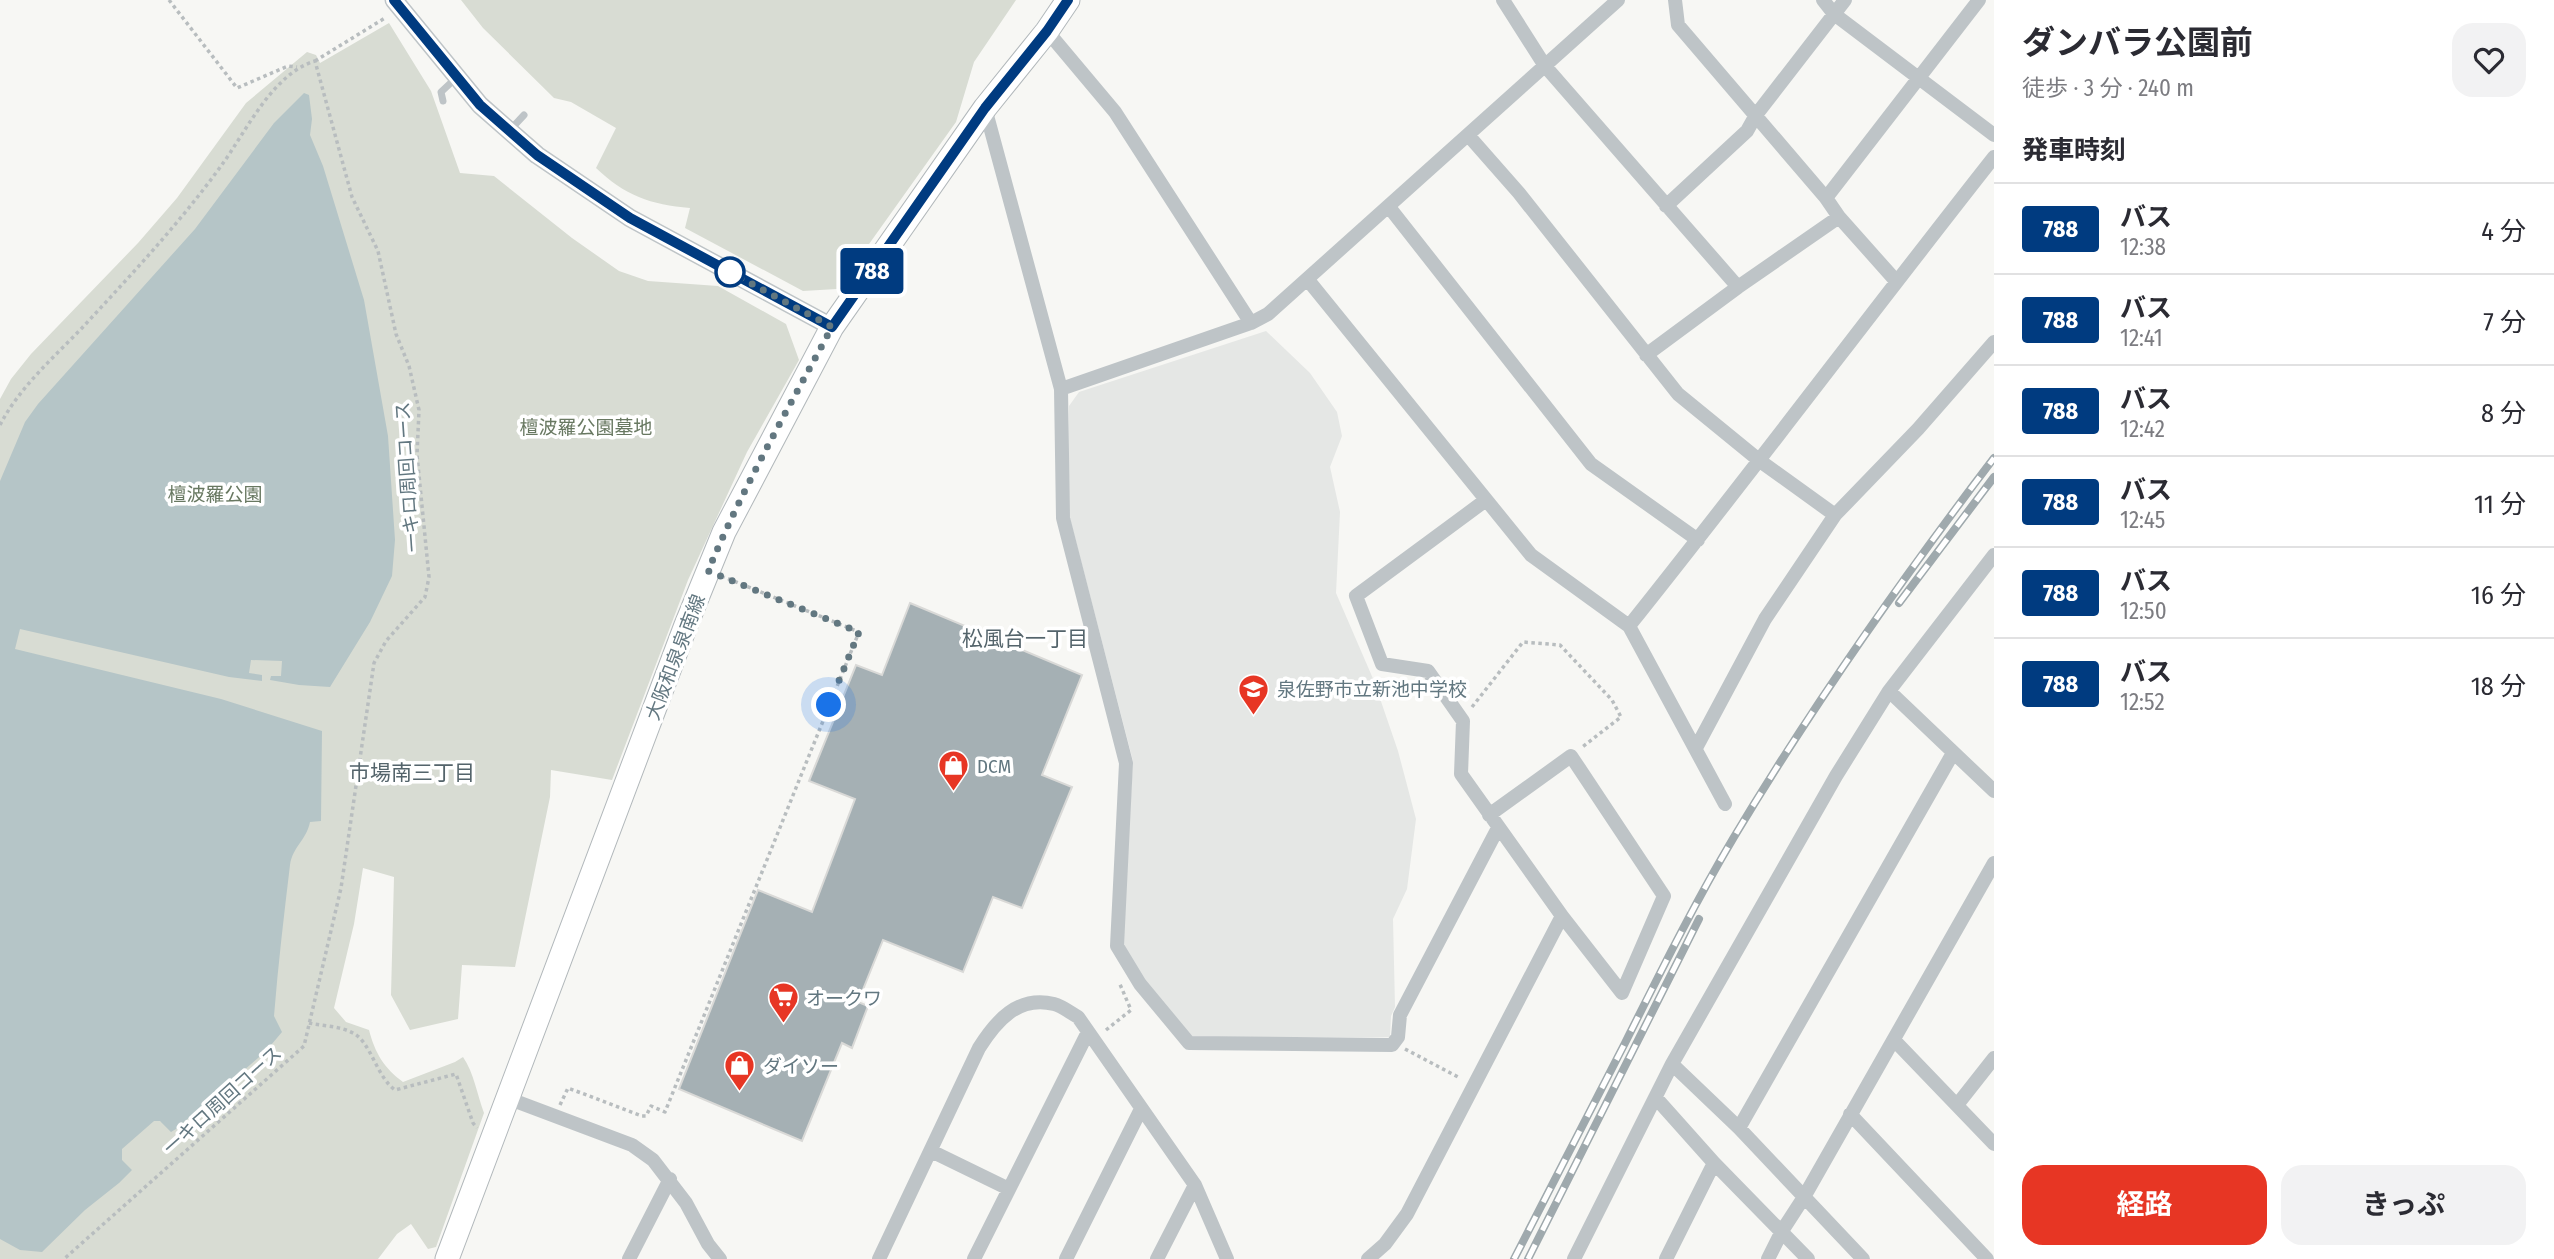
<!DOCTYPE html>
<html lang="ja">
<meta charset="utf-8">
<style>
body{margin:0;font-family:"Fira Sans Condensed","Noto Sans JP",sans-serif;background:#f2f2f3;color:#2b2b33;height:100vh;display:flex;flex-direction:column;font-size:26px;white-space:nowrap}
*{box-sizing:border-box;margin:0}
p{font-size:23px;color:#7c7c81}
.icon{flex:none;width:38px;height:38px;fill:none;stroke:currentColor;stroke-width:2;stroke-linecap:round;stroke-linejoin:round}
.map{position:relative;flex:1;overflow:hidden}
.details{display:flex;flex-direction:column;background:#fff;width:560px}
.details>*{flex:none}
.badge{padding:0 14px;border-radius:5px;font-size:24px;line-height:46px}
.you{position:absolute;width:35px;height:35px;margin:-18px;border:5px solid #fff;border-radius:50%;background:#1a73e8;box-shadow:0 0 0 10px #1a73e833}
.map>.badge{position:absolute;translate:-50% -50%;box-shadow:0 0 0 4px #fff}
h2{padding:0 28px;font-size:26px;line-height:63px}
.round{display:grid;place-items:center;flex:none;width:74px;height:74px;border-radius:21px;background:#f2f2f3}
.headline{display:flex;align-items:center;justify-content:space-between;height:119px;padding:0 28px}
h1{font-size:33px;font-weight:700;line-height:52px}
.button{display:flex;gap:14px;margin-top:auto;padding:14px 28px}
.button a{flex:1;height:80px;border-radius:21px;background:#e73624;color:#fff;font-size:28px;font-weight:700;line-height:80px;text-align:center}
.button a+a{background:#f2f2f3;color:#2b2b33}
ul{padding:0;list-style:none}
li{display:flex;align-items:center;gap:21px;height:91px;padding:0 28px;border-top:2px solid #e1e1e2}
li div{flex:1}
li b{display:block;font-size:26px}
li em{font-style:normal}
li .badge{min-width:77px;font-weight:700;text-align:center}
main{display:flex;flex:1;min-height:0}
.map>svg:first-child{display:block}
.built{fill:#e5e7e5}
.green{fill:#d8dcd3}
.water{fill:#b5c5c7}
.building{fill:#a5b0b4;stroke:#d9d9d7;stroke-width:2}
.lines{fill:none;stroke-linecap:round;stroke-linejoin:round}
.primary-casing{stroke:#b2b8bb;stroke-width:25}
.path{stroke:#b8bdbf;stroke-width:3.5;stroke-dasharray:3.5 3.5;stroke-linecap:butt}
.service{stroke:#bec4c7;stroke-width:7}
.minor{stroke:#bec4c7;stroke-width:14}
.tertiary{stroke:#bec4c7;stroke-width:19}
.primary{stroke:#fff;stroke-width:23}
.rail-casing{stroke:#9fa9ad;stroke-width:8}
.rail{stroke:#fff;stroke-width:5;stroke-dasharray:16;stroke-linecap:butt}
.line-casing{stroke:#fff;stroke-width:16}
.line{stroke:#003b80;stroke-width:10}
.walk{stroke:#627780;stroke-width:7;stroke-dasharray:0 12.6}
.stop-dot{fill:#fff;stroke:#003b80;stroke-width:3.5}
.labels{text-anchor:middle;stroke-width:7;stroke-linejoin:round;paint-order:stroke}
.park-label{font-size:19px;fill:#687861;stroke:#fff}
.street-label{font-size:19px;fill:#627780;stroke:#fff}
.poi-label{font-size:19px;fill:#627780;stroke:#fff;text-anchor:start}
.neighbourhood-label{font-size:21px;fill:#54646b;stroke:#fff}
</style>
<main>
<div class="map">
<svg width="1994" height="1259" viewBox="0 0 1994 1259">
<rect width="100%" height="100%" fill="#f7f7f4"/>
<path class="built" d="M1266,331l44,42 27,39 5,24 -12,31 10,45 -4,81 38,88 24,70 18,68 -9,70 -14,30 2,88 -4,9 -1,21h-197l-8,-5 -42,-54 -21,-33 11,-184 -65,-250 1,-105 10,-14z"/>
<path class="green" d="M461,0h555l-42,62 -18,60 -119,167 -34,2 -118,-63 5,-20c-39,-3 -66,-13 -94,-40l20,-40 -45,-26 -17,-4 -71,-70z
M389,23l42,68 29,82 34,3 78,62 47,33 29,10 70,5 68,38 13,36 -52,92 -59,128 -76,200 -61,-10 -1,27 -35,170 -53,-2 -4,54 -48,11 -19,-35 3,-118 -31,-9 -9,56 -20,84 12,14 23,8c6,23 15,38 34,52l52,-20 8,-5c11,16 14,37 21,56l-48,134 -8,2 -17,-25 -14,10 -19,25h-378v-860l11,-20 20,-25 107,-111 39,-45 69,-95 61,-51 9,3 4,8z"/>
<path class="water" d="M304,93l5,2 3,24 -2,16 13,31 41,134 24,136 7,104 -3,36 -22,46 -40,65 -31,-2 -29,-5 1,-4h10l1,-15 -31,-1 -2,13 13,2v6l-33,-4 -209,-48 -5,20 206,50 101,32 -1,90 -11,1c-4,19 -17,24 -20,43 -6,50 -12,100 -16,151l8,16 -16,19 -90,78 -5,3 -11,-11h-6l-32,28v11l10,10 -13,13 -34,27 -43,42 -22,-2 -20,-11v-758l25,-59 13,-18 157,-175 79,-106z"/>
<path class="building" d="M910,603l172,72 -40,100 30,12 -50,121 -29,-11 -30,75 -80,-32 -25,62 10,4 -16,42 -10,-5 -40,98 -123,-52 79,-199 54,22 43,-113 -46,-18 47,-116 26,10z"/>
<g class="lines">
<defs>
<path id="primary" d="M447,1259l239,-634 38,-93 108,-205 153,-219 62,-77 21,-31"/>
</defs>
<use href="#primary" class="primary-casing"/>
<path class="path" d="M169,0l68,88 51,-22 9,1
M315,61l70,-43
M0,425c19,-37 53,-67 82,-97 48,-52 97,-104 139,-162 25,-34 51,-92 94,-105l37,136 26,54 18,83 13,32 10,44 -2,45 12,122 -4,20 -39,44 -12,22 -33,225 -37,158 -240,213
M1472,707l51,-65 37,3 52,55 9,17 -40,31
M309,1023c14,3 31,3 44,10 18,9 23,43 42,57l61,-16 17,49 4,5
M1106,1030l25,-20 -12,-28
M1405,1049l55,29
M560,1105l8,-17 74,28h4l5,-10 14,6 194,-480 -135,-55"/>
<path class="service" d="M443,101l-2,-9 15,-14
M510,130l14,-15"/>
<path class="minor" d="M1503,0l42,66 193,221
M1675,0l3,25 148,173 13,19 57,64
M1823,0l11,14 160,121
M1047,31l68,81 136,211
M985,108l76,281 2,129 63,245 -9,183 23,38 49,59 203,2 6,-8 2,-22 98,-187
M1468,135l51,58 159,201 82,67 75,54
M1826,198l153,-198
M1666,206l81,-75 9,-16 89,-115
M1389,207l202,257 107,76
M1308,280l223,275 98,71 96,178
M1646,355l92,-68 101,-70
M1061,389l190,-66 17,-9 350,-314
M1486,500l-130,96 26,68 46,7 35,50 -2,53 101,142 60,77 42,-97 -93,-140 -82,59
M1629,626c124,-155 242,-313 365,-469
M1889,691l105,100
M1696,748l69,-129 70,-104 83,-86 76,-87
M1894,1040l100,104
M1672,1064l67,64 124,131
M507,1098l125,47 21,15 33,43 22,41 12,15
M1656,1098l58,65 94,96
M1957,1105l37,-47
M1850,1114l137,145
M1739,1128l214,-375
M931,1151l78,38
M629,1259l41,-80
M879,1259l100,-211c17,-27 39,-53 75,-44 8,2 17,9 24,13l117,168 32,74
M974,1259l114,-227
M1066,1259l75,-150
M1157,1259l38,-74
M1368,1259l17,-15 22,-30 155,-298
M1574,1259l98,-195 164,-288 53,-85 105,-136
M1666,1259l48,-96
M1768,1259l14,-28 22,-34 190,-334"/>
<path class="tertiary" d="M394,0l86,105 57,50 93,63 202,109"/>
<use href="#primary" class="primary"/>
<defs>
<path id="rail" d="M1899,603l95,-126
M1514,1259c37,-72 74,-144 111,-216 35,-70 69,-139 109,-206 79,-132 167,-257 260,-379
M1528,1259l171,-340"/>
</defs>
<use href="#rail" class="rail-casing"/>
<use href="#rail" class="rail"/>
</g>
<g class="lines">
<defs>
<path id="line" d="M394,0l86,105 57,50 93,63 202,109 153,-219 62,-77 21,-31"/>
</defs>
<use href="#line" class="line-casing"/>
<use href="#line" class="line"/>
<path class="walk" d="M730,272l102,55c-43,80 -89,160 -124,244l151,61 -30,73"/>
</g>
<defs>
<symbol id="school-pin" viewBox="-11 -11 22 30"><path d="M0 17L-7.5 6A9.5 9.5 0 1 1 7.5 6Z" fill="#e73624" stroke="#fff"/><path d="M0-5L7-2L0 1L-7-2ZM-4 1L0 2.5L4 1V4Q0 6-4 4Z" fill="#fff"/></symbol>
<symbol id="shop-pin" viewBox="-11 -11 22 30"><path d="M0 17L-7.5 6A9.5 9.5 0 1 1 7.5 6Z" fill="#e73624" stroke="#fff"/><path d="M-5-2.5h2.3a2.7 3.5 0 0 1 5.4 0H5L5.5 6h-11ZM-1.5-2.5h3a1.5 2.3 0 0 0-3 0Z" fill="#fff"/></symbol>
<symbol id="supermarket-pin" viewBox="-11 -11 22 30"><path d="M0 17L-7.5 6A9.5 9.5 0 1 1 7.5 6Z" fill="#e73624" stroke="#fff"/><path d="M-6-5.5h2.5l.6 2H6L4.5 2H-2.5L-4.4-4H-6ZM-1.5 3.2a1.3 1.3 0 1 0 .1 0ZM3 3.2a1.3 1.3 0 1 0 .1 0Z" fill="#fff"/></symbol>
</defs>
<g fill-rule="evenodd">
<use href="#school-pin" x="1236" y="672" width="35" height="47"/>
<use href="#shop-pin" x="936" y="748" width="35" height="47"/>
<use href="#supermarket-pin" x="766" y="980" width="35" height="47"/>
<use href="#shop-pin" x="722" y="1048" width="35" height="47"/>
</g>
<circle class="stop-dot" cx="730" cy="272" r="14"/>
<g class="labels">
<g class="park-label">
<text x="586" y="434">檀波羅公園墓地</text>
<text x="215" y="501">檀波羅公園</text>
</g>
<g class="street-label">
<text transform="translate(407 477) rotate(-94)" y="7">一キロ周回コース</text>
<text transform="translate(675 657) rotate(-69)" y="7">大阪和泉泉南線</text>
<text transform="translate(222 1100) rotate(-42)" y="7">一キロ周回コース</text>
</g>
<g class="poi-label">
<text x="1277" y="696">泉佐野市立新池中学校</text>
<text x="977" y="773">DCM</text>
<text x="806" y="1005">オークワ</text>
<text x="763" y="1073">ダイソー</text>
</g>
<g class="neighbourhood-label">
<text x="1025" y="646">松風台一丁目</text>
<text x="412" y="780">市場南三丁目</text>
</g>
</g>
</svg>
<div class="you" style="left:829px;top:705px"></div>
<b class="badge" style="left:872px;top:271px;background:#003b80;color:#fff">788</b>
</div>
<section class="details">
<div class="headline"><div><h1>ダンバラ公園前</h1><p>徒歩 · 3 分 · 240 m</p></div><a class="round"><svg class="icon" aria-label="heart" viewBox="0 0 24 24"><path d="M12 20l-8-8c-3-5 5-10 8-4 3-6 11-1 8 4z"/></svg></a></div>
<h2>発車時刻</h2>
<ul>
<li><span class="badge" style="background:#003b80;color:#fff">788</span><div><b>バス</b><p>12:38</p></div><em>4 分</em></li>
<li><span class="badge" style="background:#003b80;color:#fff">788</span><div><b>バス</b><p>12:41</p></div><em>7 分</em></li>
<li><span class="badge" style="background:#003b80;color:#fff">788</span><div><b>バス</b><p>12:42</p></div><em>8 分</em></li>
<li><span class="badge" style="background:#003b80;color:#fff">788</span><div><b>バス</b><p>12:45</p></div><em>11 分</em></li>
<li><span class="badge" style="background:#003b80;color:#fff">788</span><div><b>バス</b><p>12:50</p></div><em>16 分</em></li>
<li><span class="badge" style="background:#003b80;color:#fff">788</span><div><b>バス</b><p>12:52</p></div><em>18 分</em></li>
</ul>
<div class="button"><a>経路</a><a>きっぷ</a></div>
</section>
</main>
